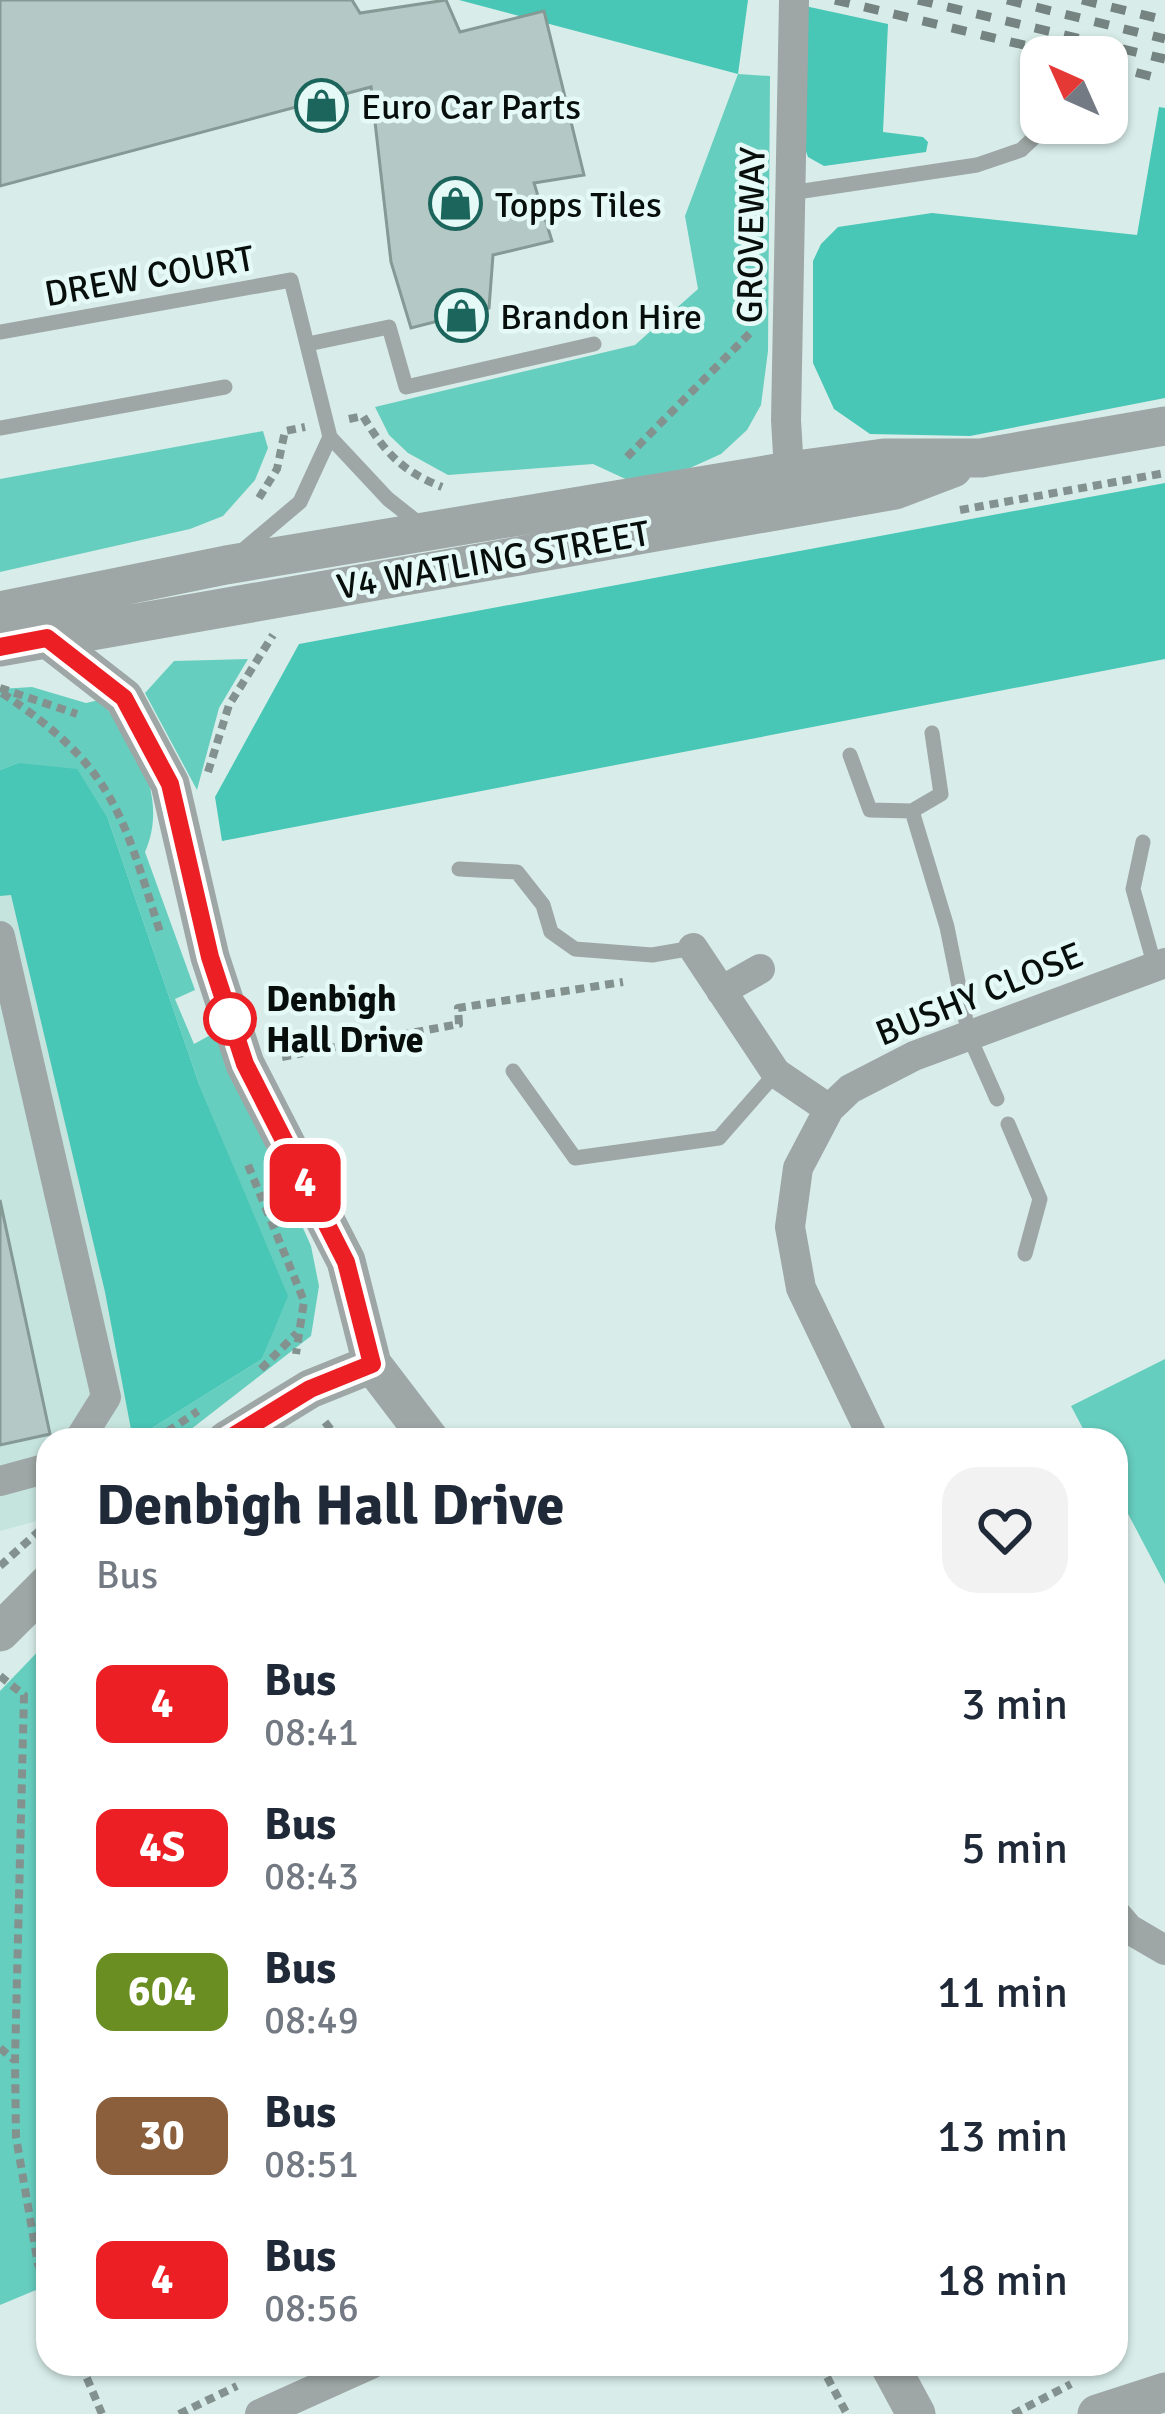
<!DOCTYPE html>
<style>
body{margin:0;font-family:Signika,sans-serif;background:#f2f2f3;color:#1f2937;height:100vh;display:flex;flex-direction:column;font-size:45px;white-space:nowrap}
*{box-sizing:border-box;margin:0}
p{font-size:39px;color:#747a83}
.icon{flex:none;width:66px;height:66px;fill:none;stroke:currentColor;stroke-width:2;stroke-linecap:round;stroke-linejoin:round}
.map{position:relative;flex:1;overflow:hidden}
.panel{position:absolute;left:36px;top:1428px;width:1092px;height:948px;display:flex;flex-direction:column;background:#fff;border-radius:36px;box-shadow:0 3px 9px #0004}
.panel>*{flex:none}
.badge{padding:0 24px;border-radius:18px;font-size:42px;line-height:78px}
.needle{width:78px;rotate:315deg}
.tools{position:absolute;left:1020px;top:36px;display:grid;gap:24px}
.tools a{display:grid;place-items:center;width:108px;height:108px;border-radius:24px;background:#fff;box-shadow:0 3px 9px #0004;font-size:60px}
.map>.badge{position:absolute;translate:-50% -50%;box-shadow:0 0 0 6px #fff}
.round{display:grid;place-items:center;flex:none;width:126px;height:126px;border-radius:36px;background:#f2f2f3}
.summary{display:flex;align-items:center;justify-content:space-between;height:204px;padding:0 60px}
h1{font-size:57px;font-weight:700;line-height:90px}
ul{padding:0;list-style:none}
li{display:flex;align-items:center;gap:36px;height:144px;padding:0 60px}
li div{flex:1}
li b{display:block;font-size:45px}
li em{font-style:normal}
li .badge{min-width:132px;font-weight:700;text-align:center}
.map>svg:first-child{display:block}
.built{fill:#c6e4de}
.green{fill:#66cebf}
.forest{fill:#48c6b6}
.building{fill:#b4c8c5;stroke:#859995;stroke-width:3}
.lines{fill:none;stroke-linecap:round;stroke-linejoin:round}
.path{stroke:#83928f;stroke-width:8;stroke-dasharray:9 6;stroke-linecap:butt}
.service{stroke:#9ea7a5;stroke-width:15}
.minor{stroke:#9ea7a5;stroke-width:30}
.tertiary{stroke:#9ea7a5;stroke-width:39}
.rail{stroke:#758481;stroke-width:9;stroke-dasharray:15 15;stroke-linecap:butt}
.line-casing{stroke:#fff;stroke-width:27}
.line{stroke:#ec1f25;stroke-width:18}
.stop-dot{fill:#fff;stroke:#ec1f25;stroke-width:6}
.labels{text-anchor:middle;stroke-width:9;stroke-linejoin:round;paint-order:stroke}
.poi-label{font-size:36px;fill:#070e0c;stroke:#e5faf6;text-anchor:start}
.street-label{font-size:36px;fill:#070e0c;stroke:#e5faf6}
.stop-label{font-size:36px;font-weight:bold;fill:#070e0c;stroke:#e5faf6;text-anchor:start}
</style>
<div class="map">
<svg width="1165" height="2414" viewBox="0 0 1165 2414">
<rect width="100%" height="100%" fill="#d8ede9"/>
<path class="built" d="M0,855l169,512 -42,73h-79v78l-48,13z"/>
<path class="green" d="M738,74l32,2 -2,275 -7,54 -14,25 -26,24 -31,14 -58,14 -39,-18 -145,11 -40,-22 -19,-18 -14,-28 260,-62 63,-56 -13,-73z
M263,431l5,17 -13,32 -32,36 -33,13 -190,43v-93z
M248,659l-29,49 -22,82 -52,-97 29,-32z
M32,687l54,16 13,-3c37,39 70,99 46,152l50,138 -20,9 19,45 22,-12 95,214 8,40 -8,50 -134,104h-44l129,-81 25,-63 -88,-212 -91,-265 -90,-56 -18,7v-81z
M1165,1359v225l-49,-93v-51h-27l-18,-34z
M48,1641v644l-48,20v-614z"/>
<path class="forest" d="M459,0h289l-10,74z
M805,6l83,18 -5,108 40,5 5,5 -2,10 -102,14 -16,-9 -4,-11z
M1159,107l6,1v290l-195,38 -100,-2 -36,-25 -21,-46v-102l8,-17 17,-17 94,-14 205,22z
M1165,483v176l-943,182 -7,-44 84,-153z
M18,763l59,6 31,50 91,265 89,212 -26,63 -129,81 -28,-148 -94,-397 -11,1v-126z"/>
<path class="building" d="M0,0h352l8,13 86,-13 14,32 84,-21 40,164 -50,8 18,58 -59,14 -4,53 -78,20 -20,-66 -20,-175 -371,99z
M0,1200l50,234 -50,11z"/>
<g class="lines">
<path class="path" d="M349,419l14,-3c22,37 39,55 79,71
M627,457l125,-126
M259,498l18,-29 8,-38 20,-4
M960,510l205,-37
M0,688l77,26
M2,693c111,74 119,117 158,239
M208,772l21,-67 44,-70
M282,1057l177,-33 -1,-16 165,-26
M248,1165l56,136 -8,53
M261,1369l36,-36
M325,1422l14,18
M155,1440l43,-29
M0,1566l48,-43
M0,1676l24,19 -9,365 1,77 22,127 10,25
M0,2048l13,11
M81,2364l21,50
M820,2364l27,50
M179,2414l58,-28
M1013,2414l58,-30"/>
<path class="service" d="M790,193l187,-28 44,-15 18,-17 3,-10
M0,332l291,-52 39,157 58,62 33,26
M308,344l81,-17 17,60 188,-43
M0,428l225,-41
M242,551l58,-49 30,-65
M850,755l20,55 42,1 29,-17 -9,-61
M912,811l35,116 22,109 28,63
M1143,842l-10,47 22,78
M459,869l58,3 26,33 8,27 24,17 77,6 41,-7
M513,1071l62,87 144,-20 57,-65
M1008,1124l32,75 -15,55"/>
<path class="minor" d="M789,471l-3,-51 8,-420
M0,936l106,461 -27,43
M693,948l83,125 53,36
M721,991l39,-22
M874,1440l-73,-152 -11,-61 8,-59 31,-59 21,-20 64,-33 251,-93
M0,1481l48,-13
M1116,1914l13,15 36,21
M260,2414l111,-50"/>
<path class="tertiary" d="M0,611l226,-46 563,-94 95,-13h97l184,-32
M47,638l77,60 46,86 40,173 35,107 101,197 26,103 58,76
M0,647l895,-157 58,-22
M227,1440l83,-51 62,-25
M0,1632l48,-48
M889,2364l27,50
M1097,2414l68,-22"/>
<path class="rail" d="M835,0l239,57
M918,0l247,59
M1007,0l158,39
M1082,0l83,20
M1107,65l58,15"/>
</g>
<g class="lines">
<defs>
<path id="line" d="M0,647l47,-9 77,60 46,86 40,173 35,107 101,198 26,102 -62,25 -83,51"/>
</defs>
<use href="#line" class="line-casing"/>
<use href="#line" class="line"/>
</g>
<defs>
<symbol id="shop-ring" viewBox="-11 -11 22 22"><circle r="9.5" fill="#e5faf6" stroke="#1b655c" stroke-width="1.5"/><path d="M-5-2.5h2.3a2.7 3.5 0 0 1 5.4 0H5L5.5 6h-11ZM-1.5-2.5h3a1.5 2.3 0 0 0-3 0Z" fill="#1b655c"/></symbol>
</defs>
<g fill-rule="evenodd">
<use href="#shop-ring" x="292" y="76" width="59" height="59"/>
<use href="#shop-ring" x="426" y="174" width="59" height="59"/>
<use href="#shop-ring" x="432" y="286" width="59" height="59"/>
</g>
<circle class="stop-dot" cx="230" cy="1019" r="24"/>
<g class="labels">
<g class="poi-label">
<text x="361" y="119">Euro Car Parts</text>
<text x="495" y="217">Topps Tiles</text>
<text x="500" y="329">Brandon Hire</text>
</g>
<g class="street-label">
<text transform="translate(750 235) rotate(-89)" y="13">GROVEWAY</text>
<text transform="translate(149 275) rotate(-10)" y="13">DREW COURT</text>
<text transform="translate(493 559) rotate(-10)" y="13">V4 WATLING STREET</text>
<text transform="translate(979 993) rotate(-22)" y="13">BUSHY CLOSE</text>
</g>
<g class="stop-label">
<text x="266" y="1011">Denbigh<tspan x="266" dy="41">Hall Drive</tspan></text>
</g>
</g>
</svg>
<div class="tools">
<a><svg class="needle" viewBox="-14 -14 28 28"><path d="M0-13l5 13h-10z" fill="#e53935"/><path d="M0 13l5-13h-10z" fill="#747a83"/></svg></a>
</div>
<b class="badge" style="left:305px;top:1183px;background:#ec1f25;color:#fff">4</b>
<section class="panel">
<div class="summary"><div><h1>Denbigh Hall Drive</h1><p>Bus</p></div><a class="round"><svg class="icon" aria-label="heart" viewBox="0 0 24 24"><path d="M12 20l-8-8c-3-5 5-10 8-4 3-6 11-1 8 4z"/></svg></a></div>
<ul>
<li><span class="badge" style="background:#ec1f25;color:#fff">4</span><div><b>Bus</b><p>08:41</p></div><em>3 min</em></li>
<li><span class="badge" style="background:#ec1f25;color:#fff">4S</span><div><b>Bus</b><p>08:43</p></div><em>5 min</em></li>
<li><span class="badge" style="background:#6b8e23;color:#fff">604</span><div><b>Bus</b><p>08:49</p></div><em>11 min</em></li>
<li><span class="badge" style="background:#8b5e3c;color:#fff">30</span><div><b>Bus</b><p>08:51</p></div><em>13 min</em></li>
<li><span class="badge" style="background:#ec1f25;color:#fff">4</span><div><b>Bus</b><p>08:56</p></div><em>18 min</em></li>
</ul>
</section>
</div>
